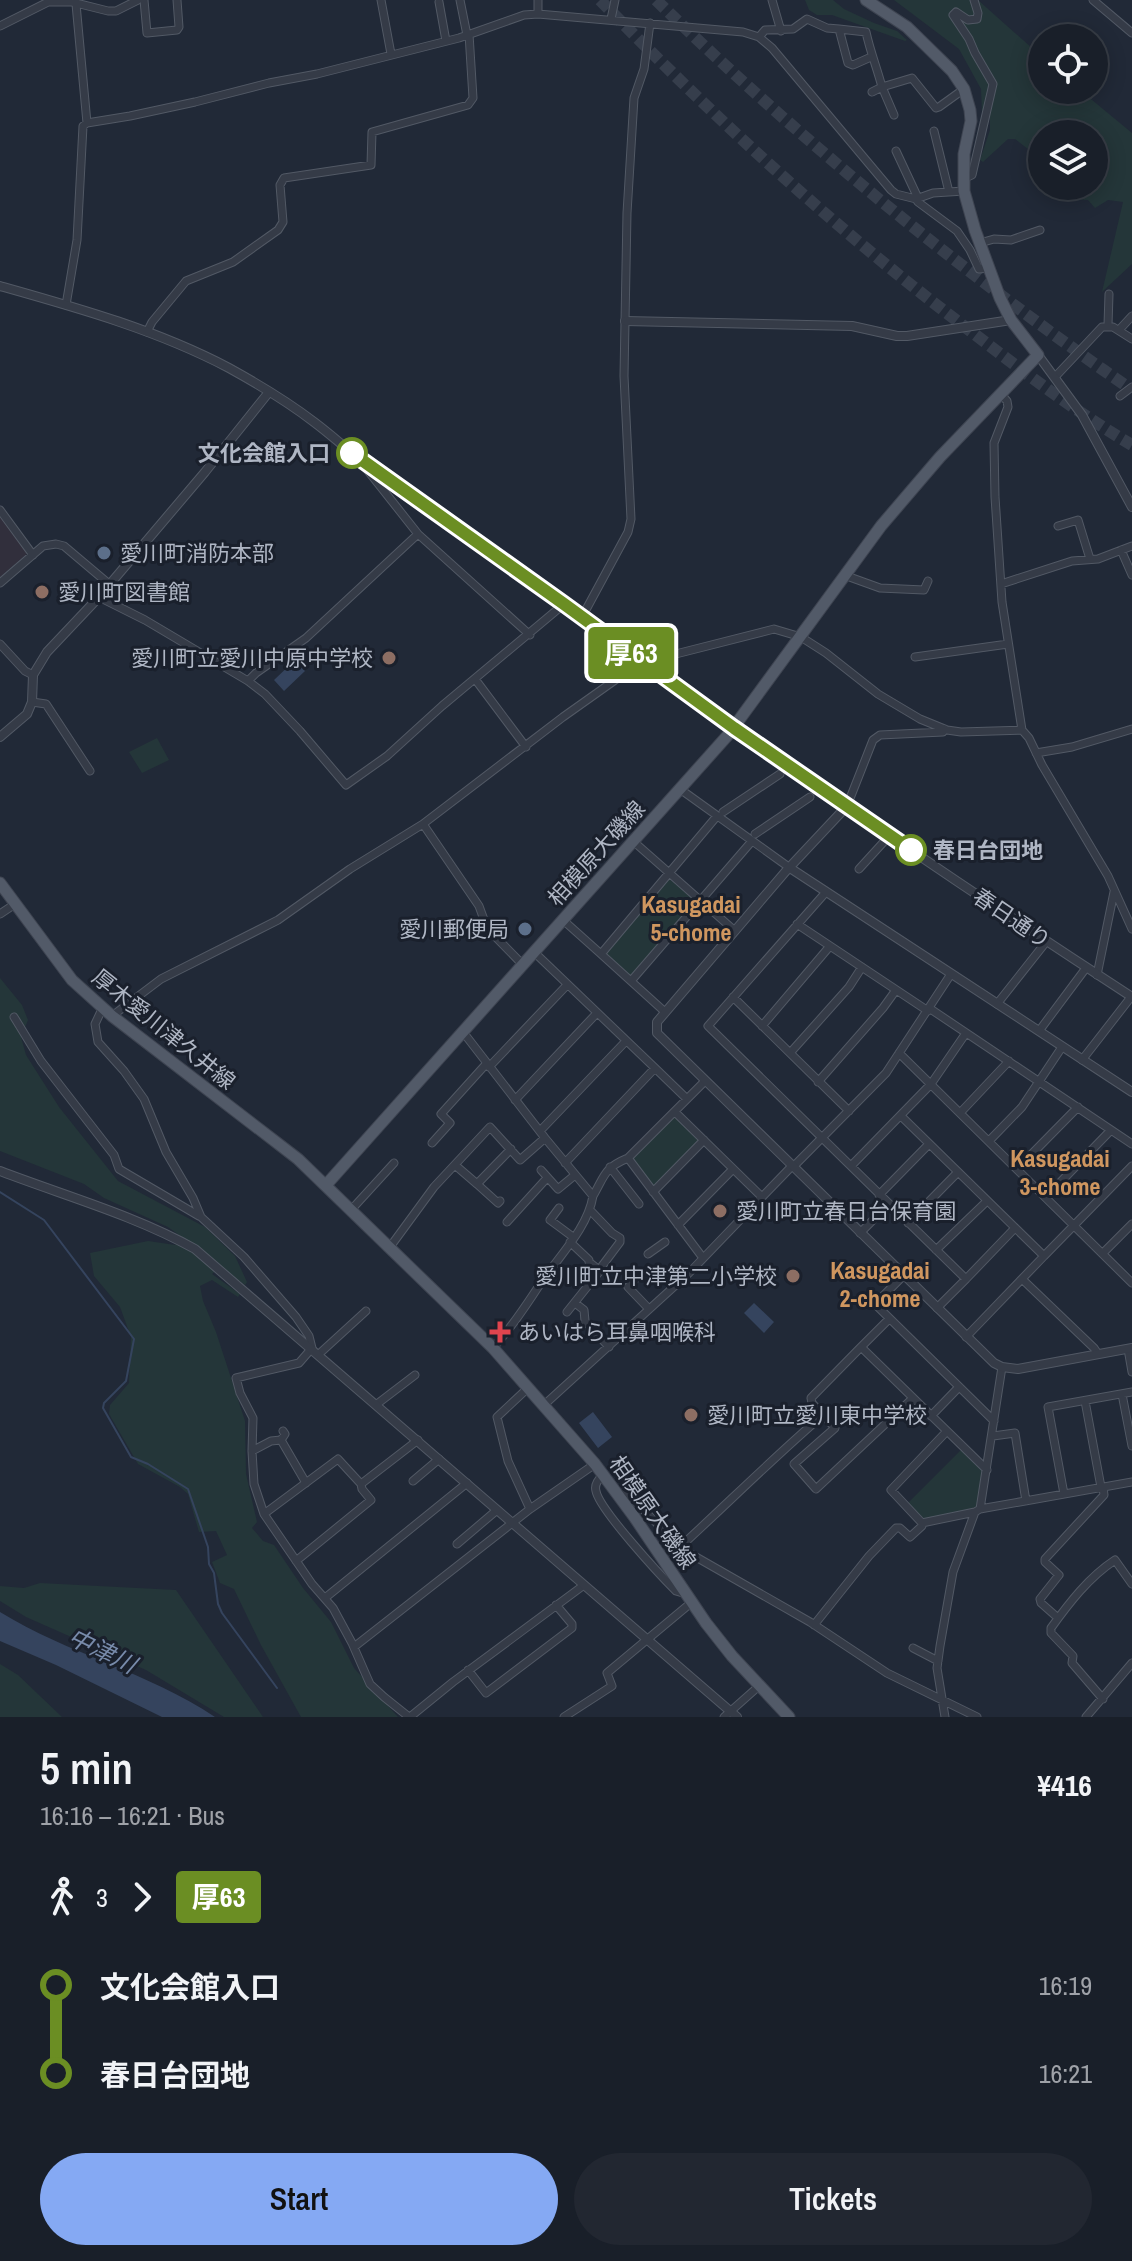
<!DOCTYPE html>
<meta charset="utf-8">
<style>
body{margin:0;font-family:"Archivo Narrow","Noto Sans JP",sans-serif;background:#222731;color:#f1f3f6;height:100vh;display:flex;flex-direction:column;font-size:30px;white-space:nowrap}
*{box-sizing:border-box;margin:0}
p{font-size:26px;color:#9fa2a8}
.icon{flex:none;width:44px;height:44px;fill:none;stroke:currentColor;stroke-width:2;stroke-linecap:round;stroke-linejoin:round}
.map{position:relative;height:1717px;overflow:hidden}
.sheet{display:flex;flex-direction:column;background:#191f29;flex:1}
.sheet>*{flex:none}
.badge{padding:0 16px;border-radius:6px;font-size:28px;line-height:52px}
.buttons{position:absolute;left:1028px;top:24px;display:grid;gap:16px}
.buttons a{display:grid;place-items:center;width:80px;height:80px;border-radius:50%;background:#191f29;box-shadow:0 4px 20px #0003,0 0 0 2px #373d46;font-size:40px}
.map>.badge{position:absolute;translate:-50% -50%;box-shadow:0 0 0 4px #fff}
.legs{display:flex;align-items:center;gap:12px;height:88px;padding:0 40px;font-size:26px}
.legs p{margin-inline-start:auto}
.summary{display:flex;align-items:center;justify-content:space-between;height:136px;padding:0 40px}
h1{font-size:44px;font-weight:600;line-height:60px}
.button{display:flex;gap:16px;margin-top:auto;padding:16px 40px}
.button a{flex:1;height:92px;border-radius:48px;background:#85a9f3;color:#111;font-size:32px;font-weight:600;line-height:92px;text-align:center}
.button a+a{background:#222731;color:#f1f3f6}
ul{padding:0 40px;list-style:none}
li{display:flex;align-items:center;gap:28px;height:88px;font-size:30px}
li i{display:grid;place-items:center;width:12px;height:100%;margin:0 10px;background:currentColor}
li i::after{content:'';width:20px;height:20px;margin:-10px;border:6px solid;border-radius:50%;background:#191f29}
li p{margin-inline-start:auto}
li:first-child i{background:linear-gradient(#0000 50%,currentColor 0)}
li:last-child i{background:linear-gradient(currentColor 50%,#0000 0)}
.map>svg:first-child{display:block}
.medical{fill:#312f3c}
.green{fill:#243639}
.water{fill:#35445e}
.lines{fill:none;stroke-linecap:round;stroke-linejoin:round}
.stream{stroke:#35445e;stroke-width:2}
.motorway-tunnel{stroke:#363e4c;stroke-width:12;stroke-dasharray:12 6;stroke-linecap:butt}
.minor-casing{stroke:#525965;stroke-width:9}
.tertiary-casing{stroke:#525965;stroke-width:10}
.primary-casing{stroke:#3e4451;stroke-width:13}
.minor{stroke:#353b47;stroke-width:7}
.tertiary{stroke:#353b47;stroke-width:8}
.primary{stroke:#525a68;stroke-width:11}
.line-1-casing{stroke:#fff;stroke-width:18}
.line-1{stroke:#6b8e23;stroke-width:12}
.stop-1-dot{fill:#fff;stroke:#6b8e23;stroke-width:4}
.service-dot{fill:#5c6f8a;stroke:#1a202c;stroke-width:3}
.education-dot{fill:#8d6e63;stroke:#1a202c;stroke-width:3}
.health-dot{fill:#e0444e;stroke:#1a202c;stroke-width:3}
.labels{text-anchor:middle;stroke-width:6;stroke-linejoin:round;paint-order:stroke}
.stop-label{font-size:22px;font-weight:bold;fill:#afb6c4;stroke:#1a202c;text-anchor:end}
.poi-label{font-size:22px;fill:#afb6c4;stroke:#1a202c;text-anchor:start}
.street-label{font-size:22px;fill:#afb6c4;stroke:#1a202c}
.neighbourhood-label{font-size:24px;font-weight:bold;fill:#cf965f;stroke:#1a202c}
.water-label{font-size:24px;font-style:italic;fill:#788bab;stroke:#1a202c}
</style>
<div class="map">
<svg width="1132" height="1717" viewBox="0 0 1132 1717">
<rect width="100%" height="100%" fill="#212937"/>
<path class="medical" d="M0,513l27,37v4l-27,23z"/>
<path class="green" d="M805,0h28l11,9 30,14 23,8 10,9 -2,1 -73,-26h-15l-8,-5z
M894,0h84l64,57v33h38l52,43v131l-30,28 21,-90 -15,-2 -13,8 -7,-8 -16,-1 -3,-13h25v-52h-52v26l-27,-21h-7l-25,23 -3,-2 10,-30v-15l-8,-2 -1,-24 -22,-40z
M157,738l12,22 -27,13 -13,-21z
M667,877l30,25 -66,75 -26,-24z
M0,978l22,27 6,15 -7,17 5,18 33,52 59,74 87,46 30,29 12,26 -2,3 -25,-18 -8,7 28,20 -2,3 -26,-17 -12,6 3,15 13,31 29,89 1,53 11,48 -5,6 11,13 11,4 29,43 28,34 23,46 44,49h-97l-40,-72 -27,-56 -14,-6 -8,-21 15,-7 -11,-24 -17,1 -11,-38 -8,-7 -42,-23 -29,-50 1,-9 19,-22 2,-46 -11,-30 -26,-31 -4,-23 58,-12 27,4 8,-7 -15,-11 -64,-29 -20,-14 -84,-33z
M675,1115l24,26 -46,46 -22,-28z
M961,1450l22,20 -6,39 -53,10 -16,-16z
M40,1583l136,7 87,127h-39l-78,-47 -120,-53 -26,-16v-15l24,2z
M0,1664l18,11 44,42h-62z"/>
<path class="water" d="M295,660l10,11 -21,20 -10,-11z
M754,1303l20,19 -10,11 -20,-20z
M593,1412l19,25 -14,11 -19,-25z
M0,1612c68,42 148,60 215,105h-53l-106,-52 -56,-24z"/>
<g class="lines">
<path class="stream" d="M0,1192l44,28 90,119 -8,42 -22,22 -1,5 28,49 17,7 40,25 20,58 1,17 5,9 4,31 4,9 55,75"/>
<path class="motorway-tunnel" d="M600,0c116,120 239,232 373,333 51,39 103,79 159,112
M656,0c147,143 307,273 476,390"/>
<defs>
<path id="minor" d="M144,0l3,33 30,-3 2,-3 -2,-27
M381,0l10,54
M460,0l7,35
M772,0l9,31
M1093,0l39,33
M439,2l7,39
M76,4l11,119
M538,14v-14
M611,19l4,-19
M0,26l48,-24h24l36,9h8l22,-11
M759,37l6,-7 28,-1 14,-10 20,9 12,1
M871,57l-18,8 -5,-2 -9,-34 27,3c4,19 11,36 16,55l30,-9 24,30 3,-1 25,-18
M872,92l10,-5 12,28
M934,131l15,61
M896,151l22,47
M963,179l9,-4 21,-91 -18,-31 -6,-14 -16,-24 3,-3 12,8 9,-1 1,-6 -4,-13
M916,199l17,-6 31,-2
M980,243l14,-4 17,1 29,-10
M66,305l11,-65 6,-114 4,-3 43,-7 65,-14 74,-19 48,-9 142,-36 65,-23 14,-1 205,18 16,5 13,11 119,142 5,4 20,5 2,3 39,29 13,19 9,19 10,-1
M1108,325l1,-31
M1119,330l13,-14
M147,332l5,-10 34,-41 47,-19 45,-32 5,-8 -3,-37 4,-7 87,-13 1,-33 96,-27 5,-7 -4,-64
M1055,377l47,-50h11l19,12
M1000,393l7,8 1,6 -14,36 1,54 7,105 20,128 7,8 13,27 66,111 24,53
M1120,396l12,-9
M0,510l33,45
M1058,526l20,-6 12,39
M418,534l112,101
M1121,550l11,25
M844,575l36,13 44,2 4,-9
M0,583l43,-37 13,-2 8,2 45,38
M1001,584l71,-23 26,-2 34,-13
M99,597l46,23 103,61 17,13 35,37 46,54 41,-29 55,-50 122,-102
M582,617l46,-85 3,-13 -7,-143 3,-163 7,-115 10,-29 6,-46
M0,644l25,27 8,4
M915,657l93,-13
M475,679l51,68
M248,681l8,-8 50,-35 112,-104 -57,-72
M32,702l14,2 44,67
M1036,753l36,-6 60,-18
M680,789l110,79
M847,806l26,-66 7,-5 63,-3 2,-3
M723,812l57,-38
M755,834l55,-37
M633,841l102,90
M859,869l31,-34
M826,892l-118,134 258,253 -29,29
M0,914l15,-10
M563,920l38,34
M797,924l131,87
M534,952l121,116 -90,95
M523,965l-36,-37 -8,-22 -56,-82 140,-107 79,-56 9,4 13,-8 110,-28 27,8 25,16 52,41 42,25 27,11 14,2 61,-2
M1097,975l17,-83
M631,981l121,-140
M733,997l116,114
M997,1004l49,-62
M103,1007l-8,17 3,18 26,29 20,28 22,53 27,46 8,19 43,40 52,60 13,19 3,12 -13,15 -63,15 4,15 13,25 -1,33 2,33 10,30 48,70 21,24 19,35 18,41 14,13 25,20
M929,1008l203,136
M665,1012l-64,-58 116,-138
M112,1016l49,-37 117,-59 72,-51 73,-45
M14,1017l27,44 73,94 5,14 80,47
M762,1026l68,-80
M1039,1031l47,-63
M463,1032l82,106 48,58c12,-21 11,-28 35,-38
M790,1053l59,-66 13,-20
M899,1053l233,230
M1082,1060l49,-63
M489,1067l78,-82
M655,1068l32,31
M818,1082l65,-74 13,-18
M515,1100l82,-87
M960,1113l49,-52
M901,1116l143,140 88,-90
M540,1131l86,-90
M989,1141l33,-34 40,-60
M432,1143l18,-20 -9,-9 46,-51
M455,1165l22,19 34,-35
M851,1166l80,-82 35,-51
M610,1167l29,37
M793,1167l93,-94 65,-99
M1017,1169l61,-62
M541,1170l17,19 17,-14
M477,1184l21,19 2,-2
M653,1192l51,-52
M879,1195l50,-51
M762,1197l30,-31
M1046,1197l65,-67
M559,1208l-9,12 23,17
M351,1210l43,-47
M507,1222l40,-44
M908,1223l50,-51
M678,1225l55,-56
M860,1233l29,-29
M570,1242l19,18v2l10,8
M390,1247l44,-60 56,-60 30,33 25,-22
M936,1250l51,-49
M1103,1253l29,-29
M648,1254l17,-12
M703,1258l-75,-100 77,-77
M638,1276l-10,11 21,22
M903,1276l-28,28 119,117
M966,1279l49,-51
M1022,1279l72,69 4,6
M575,1303l9,7 1,11 24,26
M567,1312l32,-40v-2l21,-28v-4l-8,-5 -22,-23
M966,1337l78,-81
M861,1347l28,-28
M493,1348c22,-24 34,-45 52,-71 18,-25 43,-51 48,-81
M1128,1349l4,23
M319,1354l47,-43
M529,1387l-32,30 11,44 22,48
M1122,1394l10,52
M913,1398l-97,91 -22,-25 41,-36 -23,-25 -1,-5 50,-51 126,123
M1085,1401l16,86
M377,1404l38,-29
M544,1405l145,-132 73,-76 -87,-85
M931,1416l28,-29
M947,1431l-56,59 31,33 53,-11
M993,1436l22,-3 11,68
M281,1440l25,43
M252,1451l19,-10 10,-1 4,-6 -2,-3
M603,1475c-4,4 -9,9 -7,16 3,18 64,84 80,100l10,3
M413,1481l26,-22
M361,1484l57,-44
M616,1491l11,2 55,56 128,73 77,51 90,44
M1064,1494l-16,-87 84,-15
M980,1509l152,-27
M264,1514l74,-55 23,25 1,5 9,11 -75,61
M457,1544l40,-34
M680,1547c48,-44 94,-90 143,-132
M325,1598l142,-115
M1058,1618l-17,-15 -1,-4 19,-24 -14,-13v-3l59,-64 -1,-8
M814,1625l55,-69 27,-28h4l10,9 12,-11v-3
M354,1647l176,-138 65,-45
M913,1648l25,13
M468,1670l18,23 86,-65v-4l-16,-19
M1103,1699l-31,-36 1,-7 -22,-23v-5c18,-25 38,-51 64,-68l17,24
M410,1717l43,-35 131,-97
M564,1717l48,-31 -5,-13 85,-71
M724,1717l35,-31
M945,1717l-8,-49 3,-22 13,-74 22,-60 5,-3 22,-142
M1086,1717l46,-54"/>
<path id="tertiary" d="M0,286c78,22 157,44 229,82 29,16 59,34 85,54 20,15 38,32 58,46 96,68 192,135 286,205 155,112 314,220 474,324
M625,321l227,5 45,10h10l104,-16
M1038,355l44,60 50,92
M0,737l27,-23 5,-12 1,-27 14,-23 52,-55 106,-125 64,-80
M847,806l-61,65 -129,151v11l337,330 8,4 16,2 114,-21
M790,868l342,224
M0,1171c65,25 134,44 195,78l542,468"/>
<path id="primary" d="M0,883l72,97 40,36 186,143 195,189 102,116 40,54 71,105 26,33 57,61
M326,1185l402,-450 153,-209 59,-69 98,-102 -27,-35 -11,-22 -25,-68 -11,-39v-37l7,-33 -1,-11 -6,-21 -12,-18 -45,-44 -41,-27"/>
</defs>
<use href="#minor" class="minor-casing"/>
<use href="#tertiary" class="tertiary-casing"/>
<use href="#primary" class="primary-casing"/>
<use href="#minor" class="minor"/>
<use href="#tertiary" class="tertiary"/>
<use href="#primary" class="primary"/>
</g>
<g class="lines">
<defs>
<path id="line-1" d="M352,453l212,151 170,124 177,122"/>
</defs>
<use href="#line-1" class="line-1-casing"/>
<use href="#line-1" class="line-1"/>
</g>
<g class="stop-1-dot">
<circle cx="352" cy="453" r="14"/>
<circle cx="911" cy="850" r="14"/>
</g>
<g class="service-dot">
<circle cx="104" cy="553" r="8"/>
<circle cx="525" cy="929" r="8"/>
</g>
<g class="education-dot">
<circle cx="42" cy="592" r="8"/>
<circle cx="389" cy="658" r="8"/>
<circle cx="720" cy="1211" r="8"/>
<circle cx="793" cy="1276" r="8"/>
<circle cx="691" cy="1415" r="8"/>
</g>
<path class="health-dot" d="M496 1320h8v8h8v8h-8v8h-8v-8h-8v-8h8z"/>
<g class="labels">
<g class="stop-label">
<text x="330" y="461">文化会館入口</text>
<text x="933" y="858" text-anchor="start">春日台団地</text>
</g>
<g class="poi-label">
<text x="120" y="561">愛川町消防本部</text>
<text x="58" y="600">愛川町図書館</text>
<text x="373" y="666" text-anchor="end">愛川町立愛川中原中学校</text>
<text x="509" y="937" text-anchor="end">愛川郵便局</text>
<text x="736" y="1219">愛川町立春日台保育園</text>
<text x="777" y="1284" text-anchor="end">愛川町立中津第二小学校</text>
<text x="518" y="1340">あいはら耳鼻咽喉科</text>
<text x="707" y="1423">愛川町立愛川東中学校</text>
</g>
<g class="street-label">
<text transform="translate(596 853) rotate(-48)" y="8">相模原大磯線</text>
<text transform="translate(1012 918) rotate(34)" y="8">春日通り</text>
<text transform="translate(164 1029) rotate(39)" y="8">厚木愛川津久井線</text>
<text transform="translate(653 1512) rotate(55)" y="8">相模原大磯線</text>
</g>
<g class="neighbourhood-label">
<text x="691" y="913">Kasugadai<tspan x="691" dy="28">5-chome</tspan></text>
<text x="1060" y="1167">Kasugadai<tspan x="1060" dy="28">3-chome</tspan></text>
<text x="880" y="1279">Kasugadai<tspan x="880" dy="28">2-chome</tspan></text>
</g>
<g class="water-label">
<text transform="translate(102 1651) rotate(26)" y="8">中津川</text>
</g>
</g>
</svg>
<div class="buttons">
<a><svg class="icon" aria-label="locate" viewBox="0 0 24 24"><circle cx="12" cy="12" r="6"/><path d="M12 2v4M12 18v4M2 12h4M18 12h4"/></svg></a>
<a><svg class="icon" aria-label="layers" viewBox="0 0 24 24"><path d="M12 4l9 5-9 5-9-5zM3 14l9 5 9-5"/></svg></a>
</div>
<b class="badge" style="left:631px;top:653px;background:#6b8e23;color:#fff">厚63</b>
</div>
<section class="sheet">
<div class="summary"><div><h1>5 min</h1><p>16:16 – 16:21 · Bus</p></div><b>¥416</b></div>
<div class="legs"><svg class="icon" aria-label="walk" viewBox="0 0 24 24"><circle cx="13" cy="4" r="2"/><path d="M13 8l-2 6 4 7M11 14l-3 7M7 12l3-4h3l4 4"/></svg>3<svg class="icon" aria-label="forward" viewBox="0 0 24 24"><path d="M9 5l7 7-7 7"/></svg><b class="badge" style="background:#6b8e23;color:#fff">厚63</b></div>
<ul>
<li><i style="color:#6b8e23"></i><b>文化会館入口</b><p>16:19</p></li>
<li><i style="color:#6b8e23"></i><b>春日台団地</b><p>16:21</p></li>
</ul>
<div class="button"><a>Start</a><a>Tickets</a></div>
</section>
